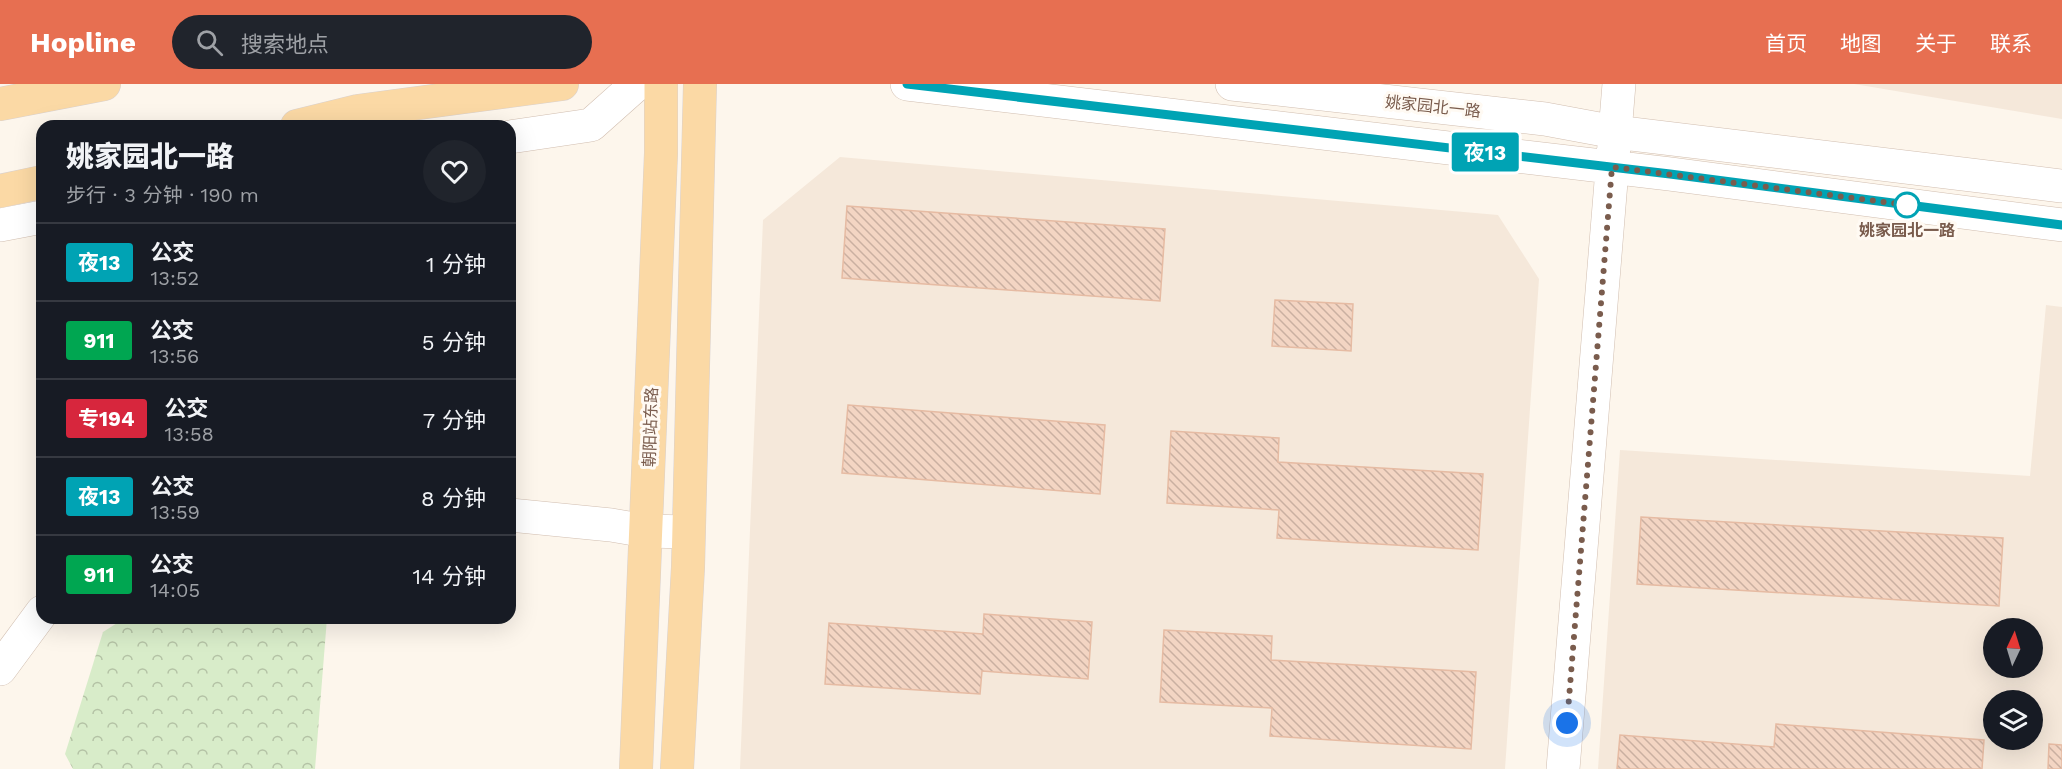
<!DOCTYPE html>
<html lang="zh">
<meta charset="utf-8">
<style>
body{margin:0;font-family:"Work Sans","Noto Sans SC",sans-serif;background:#20242c;color:#f1f3f6;height:100vh;display:flex;flex-direction:column;font-size:22px;white-space:nowrap}
*{box-sizing:border-box;margin:0}
p{font-size:20px;color:#9ea1a6}
.icon{flex:none;width:33px;height:33px;fill:none;stroke:currentColor;stroke-width:2;stroke-linecap:round;stroke-linejoin:round}
.map{position:relative;flex:1;overflow:hidden}
.drawer{position:absolute;left:36px;top:36px;width:480px;height:504px;display:flex;flex-direction:column;background:#171b24;border-radius:18px;box-shadow:0 6px 24px #0002}
.drawer>*{flex:none}
.badge{padding:0 12px;border-radius:4px;font-size:21px;line-height:39px}
.needle{width:39px;rotate:4deg}
.tools{position:absolute;left:1983px;top:534px;display:grid;gap:12px}
.tools a{display:grid;place-items:center;width:60px;height:60px;border-radius:50%;background:#171b24;box-shadow:0 6px 24px #0002;font-size:30px}
.you{position:absolute;width:30px;height:30px;margin:-15px;border:4px solid #fff;border-radius:50%;background:#1a73e8;box-shadow:0 0 0 9px #1a73e833}
.map>.badge{position:absolute;translate:-50% -50%;box-shadow:0 0 0 3px #fff}
.round{display:grid;place-items:center;flex:none;width:63px;height:63px;border-radius:32px;background:#20242c}
.summary{display:flex;align-items:center;justify-content:space-between;height:102px;padding:0 30px}
h1{font-size:28px;font-weight:800;line-height:45px}
ul{padding:0;list-style:none}
li{display:flex;align-items:center;gap:18px;height:78px;padding:0 30px;border-top:2px solid #363941}
li div{flex:1}
li b{display:block;font-size:22px}
li em{font-style:normal}
li .badge{min-width:66px;font-weight:700;text-align:center}
header{display:flex;align-items:center;gap:36px;box-sizing:border-box;height:84px;padding:0 30px;background:#e76f51;color:#fff}
header strong{font-size:28px}
nav{display:flex;gap:33px;margin-inline-start:auto;font-size:21px}
.search{width:420px;height:54px;background:#20242c;display:flex;align-items:center;gap:15px;box-sizing:border-box;padding:0 21px;border-radius:33px;color:#9ea1a6;font-size:22px}
.map>svg:first-child{display:block}
.residential{fill:#f5e8da;fill-rule:evenodd}
.forest{fill:url(#forest-crowns)}
.building{fill:url(#building-back-hatch);stroke:#e6bba3;stroke-width:1.5}
.lines{fill:none;stroke-linecap:round;stroke-linejoin:round}
.minor-casing{stroke:#d1beb0;stroke-width:34}
.major-casing{stroke:#dad1cd;stroke-width:34}
.minor{stroke:#fff;stroke-width:33}
.major{stroke:#fbd9a5;stroke-width:33}
.line-casing{stroke:#fff;stroke-width:14}
.line{stroke:#00a3b4;stroke-width:9}
.walk{stroke:#7a5c4d;stroke-width:6;stroke-dasharray:0 10.8}
.stop-dot{fill:#fff;stroke:#00a3b4;stroke-width:3}
.labels{text-anchor:middle;stroke-width:6;stroke-linejoin:round;paint-order:stroke}
.street-label{font-size:16px;fill:#7a5c4d;stroke:#fffaf3}
.stop-label{font-size:16px;font-weight:bold;fill:#7a5c4d;stroke:#fffaf3}
</style>
<header>
<strong>Hopline</strong>
<div class="search"><svg class="icon" aria-label="search" viewBox="0 0 24 24"><circle cx="10" cy="10" r="6"/><path d="M15 15l6 6"/></svg>搜索地点</div>
<nav><a>首页</a><a>地图</a><a>关于</a><a>联系</a></nav>
</header>
<div class="map">
<svg width="2062" height="685" viewBox="0 0 2062 685">
<defs>
<pattern id="forest-crowns" width="20" height="18" patternUnits="userSpaceOnUse" patternTransform="scale(1.5)"><rect width="20" height="18" fill="#d8ecc9"/><path d="M2 6a3 3 0 1 1 6 0M12 15a3 3 0 1 1 6 0" fill="none" stroke="#b4c2a5"/></pattern>
<pattern id="building-back-hatch" width="6" height="6" patternUnits="userSpaceOnUse" patternTransform="scale(1.5)"><rect width="6" height="6" fill="#f3d5c3"/><path d="M-1 5l2 2M0 0l6 6M5-1l2 2" fill="none" stroke="#cab0a1"/></pattern>
</defs>
<rect width="100%" height="100%" fill="#fdf6ec"/>
<path class="residential" d="M1854,0h208v35z
M840,73l658,58 41,64 -34,490h-765l23,-549z
M2046,221l16,2v462h-464l22,-319 410,26zM1994,544h38v40h-38zM1994,616h38v40h-38z"/>
<path class="forest" d="M125,534h202l-12,151h-242l-8,-15 38,-122z"/>
<path class="building" d="M847,122l318,23 -5,72 -318,-23z
M1275,216l78,4 -2,47 -79,-5z
M848,321l257,20 -5,69 -258,-21z
M1171,347l108,7 -1,24 205,12 -5,76 -201,-12 2,-28 -112,-7z
M1641,433l362,21 -4,68 -362,-22z
M984,530l108,8 -4,57 -106,-8 -2,23 -155,-10 4,-61 154,11z
M1164,546l108,6 -1,24 205,12 -5,77 -201,-13 2,-28 -112,-6z
M1776,640l208,16 -2,29h-365l3,-34 154,12z
M2049,660l13,1v24h-14z"/>
<g class="lines">
<defs>
<path id="minor" d="M907,0l763,90 392,51
M1232,0l313,35 70,13 447,54
M510,53l81,-12 46,-41
M0,141l42,-8
M510,431l101,10 35,6 42,1
M0,585l42,-57
M1563,685l56,-685"/>
<path id="major" d="M0,20l104,-20
M297,42l61,-15 204,-27
M0,107l42,-9
M636,685l25,-616v-69
M677,685l11,-202 12,-483"/>
</defs>
<use href="#minor" class="minor-casing"/>
<use href="#major" class="major-casing"/>
<use href="#minor" class="minor"/>
<use href="#major" class="major"/>
</g>
<g class="lines">
<defs>
<path id="line" d="M907,0l763,90 392,51"/>
</defs>
<use href="#line" class="line-casing"/>
<use href="#line" class="line"/>
<path class="walk" d="M1567,639l45,-556 295,38"/>
</g>
<circle class="stop-dot" cx="1907" cy="121" r="12"/>
<g class="labels">
<g class="street-label">
<text transform="translate(1433 22) rotate(6)" y="6">姚家园北一路</text>
<text transform="translate(650 343) rotate(-88)" y="6">朝阳站东路</text>
</g>
<g class="stop-label">
<text x="1907" y="152">姚家园北一路</text>
</g>
</g>
</svg>
<div class="tools">
<a><svg class="needle" viewBox="-14 -14 28 28"><path d="M0-13l5 13h-10z" fill="#e53935"/><path d="M0 13l5-13h-10z" fill="#9ea1a6"/></svg></a>
<a><svg class="icon" aria-label="layers" viewBox="0 0 24 24"><path d="M12 4l9 5-9 5-9-5zM3 14l9 5 9-5"/></svg></a>
</div>
<div class="you" style="left:1567px;top:639px"></div>
<b class="badge" style="left:1485px;top:68px;background:#00a3b4;color:#fff">夜13</b>
<section class="drawer">
<div class="summary"><div><h1>姚家园北一路</h1><p>步行 · 3 分钟 · 190 m</p></div><a class="round"><svg class="icon" aria-label="heart" viewBox="0 0 24 24"><path d="M12 20l-8-8c-3-5 5-10 8-4 3-6 11-1 8 4z"/></svg></a></div>
<ul>
<li><span class="badge" style="background:#00a3b4;color:#fff">夜13</span><div><b>公交</b><p>13:52</p></div><em>1 分钟</em></li>
<li><span class="badge" style="background:#00a651;color:#fff">911</span><div><b>公交</b><p>13:56</p></div><em>5 分钟</em></li>
<li><span class="badge" style="background:#d7263d;color:#fff">专194</span><div><b>公交</b><p>13:58</p></div><em>7 分钟</em></li>
<li><span class="badge" style="background:#00a3b4;color:#fff">夜13</span><div><b>公交</b><p>13:59</p></div><em>8 分钟</em></li>
<li><span class="badge" style="background:#00a651;color:#fff">911</span><div><b>公交</b><p>14:05</p></div><em>14 分钟</em></li>
</ul>
</section>
</div>
